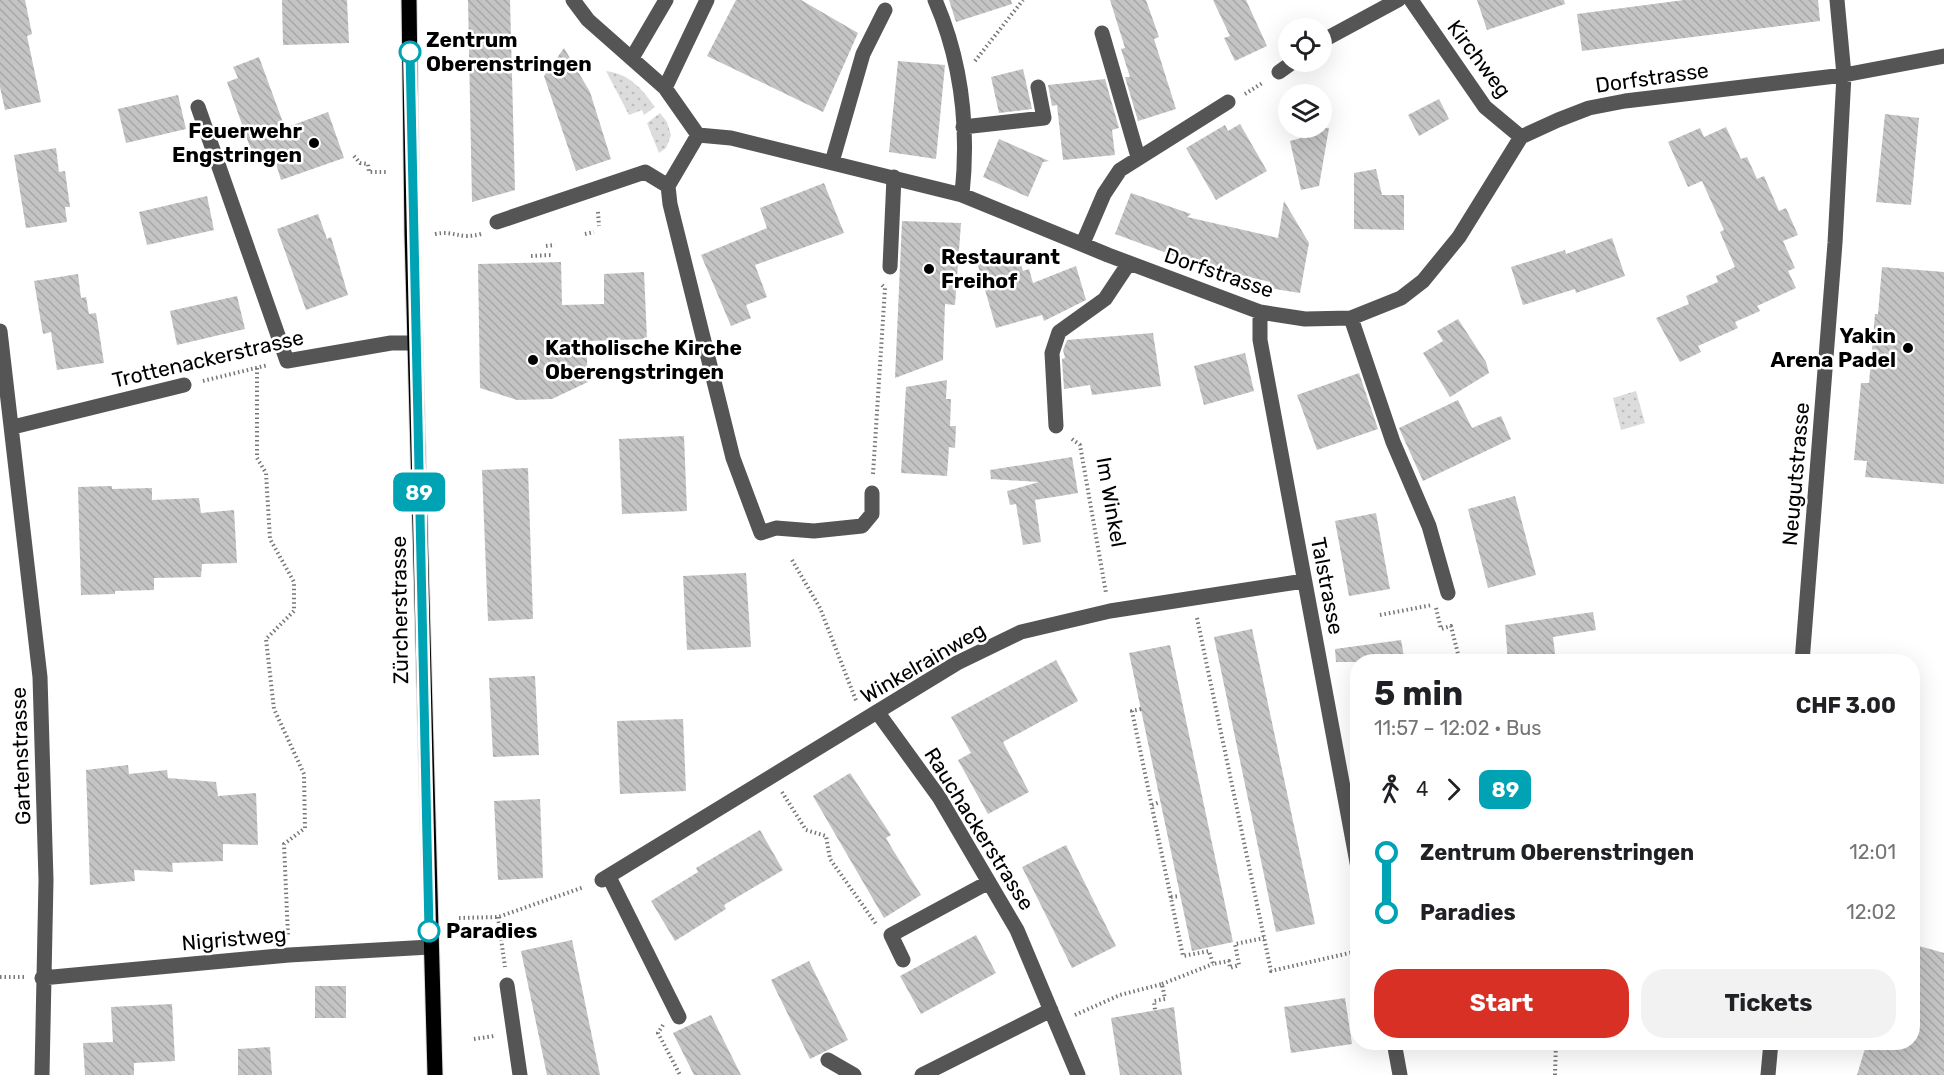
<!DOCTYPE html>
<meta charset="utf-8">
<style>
body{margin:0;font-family:Rubik,sans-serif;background:#f2f2f2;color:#202124;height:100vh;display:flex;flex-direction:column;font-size:22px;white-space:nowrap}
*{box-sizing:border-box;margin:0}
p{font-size:20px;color:#757577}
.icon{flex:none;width:33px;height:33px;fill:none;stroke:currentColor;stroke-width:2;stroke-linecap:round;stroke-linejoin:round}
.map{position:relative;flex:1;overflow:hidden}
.panel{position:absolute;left:1350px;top:654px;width:570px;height:396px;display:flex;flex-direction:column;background:#fff;border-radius:24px;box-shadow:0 6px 24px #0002}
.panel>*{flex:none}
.badge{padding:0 12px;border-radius:9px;font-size:21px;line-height:39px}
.buttons{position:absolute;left:1278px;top:18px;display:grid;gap:12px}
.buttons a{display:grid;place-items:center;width:54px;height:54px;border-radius:50%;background:#fff;box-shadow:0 6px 24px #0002;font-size:30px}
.map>.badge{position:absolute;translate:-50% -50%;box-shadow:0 0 0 3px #fff}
.legs{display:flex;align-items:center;gap:9px;height:66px;padding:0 24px;font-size:20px}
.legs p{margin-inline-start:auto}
.headline{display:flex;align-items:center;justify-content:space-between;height:102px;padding:0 24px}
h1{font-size:33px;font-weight:700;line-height:45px}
.action{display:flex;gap:12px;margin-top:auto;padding:12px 24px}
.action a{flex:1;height:69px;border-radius:24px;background:#d93025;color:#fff;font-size:24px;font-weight:700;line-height:69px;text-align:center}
.action a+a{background:#f2f2f2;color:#202124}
ul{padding:0 24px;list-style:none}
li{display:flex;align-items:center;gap:21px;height:60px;font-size:22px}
li i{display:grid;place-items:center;width:9px;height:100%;margin:0 8px;background:currentColor}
li i::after{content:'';width:15px;height:15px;margin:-8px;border:4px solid;border-radius:50%;background:#fff}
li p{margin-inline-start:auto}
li:first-child i{background:linear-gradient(#0000 50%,currentColor 0)}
li:last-child i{background:linear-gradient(currentColor 50%,#0000 0)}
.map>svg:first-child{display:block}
.grass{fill:url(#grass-dots)}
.building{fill:url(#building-back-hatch)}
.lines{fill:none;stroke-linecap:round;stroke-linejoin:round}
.major-casing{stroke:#dbdbdb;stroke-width:17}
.path{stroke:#777;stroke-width:4;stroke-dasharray:1.5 3;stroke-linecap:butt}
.minor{stroke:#555;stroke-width:15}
.major{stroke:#000;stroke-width:15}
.line-1-casing{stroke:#fff;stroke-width:14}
.line-1{stroke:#00a3b4;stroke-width:9}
.stop-1-dot{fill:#fff;stroke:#00a3b4;stroke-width:3}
.poi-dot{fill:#000;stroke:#fff;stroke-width:2}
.labels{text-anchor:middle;stroke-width:5;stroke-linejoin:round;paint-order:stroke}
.stop-label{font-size:21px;font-weight:bold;fill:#000;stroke:#fff;text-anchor:start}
.street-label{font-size:21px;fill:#000;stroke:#fff}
.poi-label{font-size:21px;font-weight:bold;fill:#000;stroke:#fff;text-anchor:end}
</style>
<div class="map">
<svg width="1944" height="1075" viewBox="0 0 1944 1075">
<defs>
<pattern id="grass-dots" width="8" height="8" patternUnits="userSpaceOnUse" patternTransform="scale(1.5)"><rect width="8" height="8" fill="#dcdcdc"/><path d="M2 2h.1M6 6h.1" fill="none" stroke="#bbb" stroke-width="1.8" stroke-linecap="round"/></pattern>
<pattern id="building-back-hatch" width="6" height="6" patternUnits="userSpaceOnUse" patternTransform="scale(1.5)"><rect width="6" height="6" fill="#c4c4c4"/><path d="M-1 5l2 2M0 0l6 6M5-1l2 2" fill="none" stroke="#a7a7a7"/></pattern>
</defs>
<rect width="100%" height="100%" fill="#fff"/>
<path class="grass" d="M606,71c24,3 36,18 49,36l-11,8 -2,-5 -13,5z
M660,113l7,9 4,13 -5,13 -7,5 -12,-30z
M1636,391l9,32 -24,7 -8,-32z"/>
<path class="building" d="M0,0h25l7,34 -5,2 14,66 -36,8 -5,-23z
M282,0h65l2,43 -66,2z
M468,0h42l5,190 -43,12z
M736,0h65l57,33 -35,79 -116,-56z
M949,0h62l1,4 -56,18z
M1110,0h36l13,37 -5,2 22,70 -38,12 -13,-44h5l-9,-28 4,-1z
M1213,0h33l21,46 -32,15 -11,-23 6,-2z
M1477,0h87l1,4 -78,26z
M1684,0h134l2,21 -238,30 -5,-37z
M564,48l26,44 21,67 -35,12 -32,-95z
M259,57l26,71 43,-16 16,46 -63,22 -7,-23 -18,7 -29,-82 11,-4 -5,-11z
M898,61l47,4 -9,94 -47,-7z
M1023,69l9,40 -33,4 -8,-36z
M1105,79l14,49 -7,2 3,25 -52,5 -6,-55 -5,1 -4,-21z
M178,95l8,34 -60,14 -8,-34z
M1439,99l10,20 -30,17 -11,-21z
M1885,114l34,4 -8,87 -35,-3z
M1240,124l27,47 -51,29 -30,-52 39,-23 3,6z
M1726,127l15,32 6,-2 10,22 7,-3 15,35 7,-3 12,27 -15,6 12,27 -7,3 8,17 -39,18 3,5 -25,11 3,6 -40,18 3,6 -21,10 -24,-44 33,-14 -3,-8 32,-14 -2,-6 19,-9 -15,-35 4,-2 -22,-49 -14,6 -20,-45 32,-14 4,9z
M1298,128h31l-10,58 -18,4 -11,-49 11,-3z
M999,139l50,22 -6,1 -15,35 -45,-20z
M56,148l3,24 6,-1 5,36h-5l2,15 -41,6 -12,-73z
M1376,169l6,26h22v35l-50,-1v-56z
M824,183l20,50 -89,32 12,32 -21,8 5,13 -20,8 -30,-71 66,-27 -7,-20z
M1131,193l60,21 -4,3 91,21 6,-37 25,42 -9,50 -31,-5 1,-6 -96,-23 1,-3 -60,-22z
M207,196l7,34 -67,15 -8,-33z
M318,214l9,25 4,-2 17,58 -42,15 -29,-81z
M902,221l59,2 -6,82 -10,-1 -2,56 -48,18z
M1612,238l13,38 -49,17 -1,-4 -52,16 -12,-38 54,-17 1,4z
M1017,252l6,19 6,-2 4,14 43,-17 10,34 -42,21 -2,-6 -46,13 -19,-66z
M561,262l1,43 42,-1v-30l40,-2 3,67 -61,2 2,41 -36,17 -35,1 -37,-12 -2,-124z
M1882,267l62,5v212l-79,-7 2,-16 -13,-1 7,-77h8l6,-69h3z
M78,274l3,24 5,-1 3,17 7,-1 8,50 -47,7 -6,-38 -8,2 -9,-53z
M237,296l8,33 -68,16 -7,-34z
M1458,319l28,43 3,11 -39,24 -27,-44 20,-12 -6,-10z
M1153,333l8,53 -69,9 -2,-10 -26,4 -2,-30 3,-1 -2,-8 4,-10z
M1245,353l9,38 -50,14 -10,-39z
M1359,373l19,56 -61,21 -20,-55z
M947,380l-1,19h5l-1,27h6l-1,22 -6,-1 -2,29 -46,-3 5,-86z
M1458,400l14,28 29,-12 10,23 -88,42 -24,-53z
M684,436l3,75 -65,3 -3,-75z
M1072,457l6,36 -43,7 6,42 -18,3 -7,-41 -6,1 -3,-14 32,-9 -48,-3 -1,-9z
M528,468l5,151 -45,2 -6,-151z
M112,486v3l40,-1v12l47,-2 2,15 33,-3 3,53 -35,1 -1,13 -47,1v12l-39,1v3l-34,1 -3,-108z
M1515,496l21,79 -48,13 -20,-79z
M1376,513l14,76 -41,7 -14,-75z
M746,573l5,74 -64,3 -4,-74z
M1593,612l3,18 -43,7 3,25h-48l-3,-37z
M1252,629l63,295 -39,8 -62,-295z
M1401,640l4,22h-69l-1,-13z
M1170,645l63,297 -41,9 -63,-298z
M1056,660l22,41 -75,41 26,50 -41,22 -30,-54 13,-7 -20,-36z
M535,676l4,79 -46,2 -4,-79z
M683,719l3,72 -66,3 -3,-73z
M128,765l1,9 38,-4 1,8 48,4 2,14 38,-3 2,52 -35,-1v17l-51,2 1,9 -39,-2 1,11 -45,4 -4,-115z
M850,773l41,62 -5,3 7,12 28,45 -37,23 -71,-122z
M540,799l3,79 -45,2 -4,-79z
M760,830l23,40 -59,35 2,4 -51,32 -24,-40 47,-29 -2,-4z
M1066,845l50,101 -44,22 -50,-101z
M976,935l20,38 -75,41 -21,-38z
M572,940l28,135h-53l-26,-124z
M1912,944l32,9v122h-87l10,-33h45z
M809,961l39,79 -38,19 -39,-79z
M315,986h31v32h-31z
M1345,998l7,46 -61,9 -7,-46z
M172,1004l3,57 -41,2v12h-49l-2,-32 30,-1 -2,-35z
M1174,1007l8,68h-62l-9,-57z
M711,1015l30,60h-47l-21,-42z
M270,1047l2,28h-34v-26z"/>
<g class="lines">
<defs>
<path id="major" d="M409,0l3,234 23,841"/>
</defs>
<use href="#major" class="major-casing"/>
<path class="path" d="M975,61l48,-61
M1245,94l19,-12
M354,156l6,7 8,1 1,8h18
M598,212l1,14
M435,234c20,-4 24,6 46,0
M585,234l9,-2
M546,246l9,-1
M531,256l21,-1
M257,368v90l9,15 4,66 24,43v29l-28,28 8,70 30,65 1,54 -21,16 4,93
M203,381l65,-16
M1072,439l8,6 26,148
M873,474l12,-186 -3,-3
M792,560l28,48 37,95
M1436,608l5,21 10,-3 9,36
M1380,615l52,-10
M1197,618l74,353 87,-20
M1141,709l-9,2 51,245 26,-5 4,13 16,-3 1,7 9,-3 -4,-21 29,-6
M782,792l24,38 20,6 4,23 46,65
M1152,805l8,-3
M1171,897l9,-1
M498,917l7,50
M459,918l39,-1 86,-30
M0,977h24
M1162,984l51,-20
M1075,1015l45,-20 42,-11 3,15 -11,2 1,9
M663,1025l-5,8 22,42
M474,1039l20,-3
M1555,1075l1,-33"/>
<path class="minor" d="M573,0l15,20 77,68 33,47 33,3 231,57 146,60 152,57 45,7 46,-1 50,-20 22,-17 36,-44 62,-100 37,-17 31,-12 36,-7 219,-26 100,-19
M935,0c27,62 34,128 27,195
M1411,0l74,107 36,30
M1102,33l36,124
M1322,41l76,-41
M632,58l34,-58
M1279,72l14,-10
M665,88l42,-88
M198,107l89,254 104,-18h24
M963,127l81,-9 -6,-31
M698,135l-30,51 2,18 63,254 28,75 15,-5 38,3 48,-5 10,-12v-21
M832,162l31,-108 22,-44
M497,222l148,-50 23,14
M1083,243l21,-49 16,-24 108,-68
M890,267l4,-90
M1260,312v28l98,528
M1351,318l42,124 36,84 19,67
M0,331l40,346 6,203 -4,195
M1056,426l-4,-73 7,-21 46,-33 24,-36
M13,427l171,-42
M1802,662l33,-419 9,-168 -7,-75
M878,713l61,84 78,133 61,145
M609,877l70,140
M602,880l355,-217 64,-31 89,-21 194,-30
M903,960l-12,-25 98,-53
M42,978l247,-23 141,-8
M507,985l13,90
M1394,1042l6,33
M828,1060l26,15
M922,1075l129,-65
M1768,1075l3,-33"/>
<use href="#major" class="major"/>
</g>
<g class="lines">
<defs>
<path id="line-1" d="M410,52l19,879"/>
</defs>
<use href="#line-1" class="line-1-casing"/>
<use href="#line-1" class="line-1"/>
</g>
<g class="stop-1-dot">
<circle cx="410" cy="52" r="10"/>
<circle cx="429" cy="931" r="10"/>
</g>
<g class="poi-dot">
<circle cx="314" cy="143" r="6"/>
<circle cx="929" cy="269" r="6"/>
<circle cx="1908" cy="348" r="6"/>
<circle cx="533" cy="360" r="6"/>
</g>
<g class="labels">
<g class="stop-label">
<text x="426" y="47">Zentrum<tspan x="426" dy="24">Oberenstringen</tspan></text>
<text x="446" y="938">Paradies</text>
</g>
<g class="street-label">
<text transform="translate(1479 59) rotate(53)" y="7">Kirchweg</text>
<text transform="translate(1652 78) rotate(-8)" y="7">Dorfstrasse</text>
<text transform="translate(1219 273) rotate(19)" y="7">Dorfstrasse</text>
<text transform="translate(208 359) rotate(-13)" y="7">Trottenackerstrasse</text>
<text transform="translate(1796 474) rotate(-85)" y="7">Neugutstrasse</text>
<text transform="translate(1111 502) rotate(80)" y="7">Im Winkel</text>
<text transform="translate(1327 586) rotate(79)" y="7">Talstrasse</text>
<text transform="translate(400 610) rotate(-91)" y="7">Zürcherstrasse</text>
<text transform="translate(923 663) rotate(-30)" y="7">Winkelrainweg</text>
<text transform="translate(21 756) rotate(-92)" y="7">Gartenstrasse</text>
<text transform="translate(979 829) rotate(58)" y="7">Rauchackerstrasse</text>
<text transform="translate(234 939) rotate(-5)" y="7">Nigristweg</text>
</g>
<g class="poi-label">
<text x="302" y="138">Feuerwehr<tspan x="302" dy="24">Engstringen</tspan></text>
<text x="941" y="264" text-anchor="start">Restaurant<tspan x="941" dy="24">Freihof</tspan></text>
<text x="1896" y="343">Yakin<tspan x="1896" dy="24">Arena Padel</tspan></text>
<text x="545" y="355" text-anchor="start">Katholische Kirche<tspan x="545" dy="24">Oberengstringen</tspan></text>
</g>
</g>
</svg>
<div class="buttons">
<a><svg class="icon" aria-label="locate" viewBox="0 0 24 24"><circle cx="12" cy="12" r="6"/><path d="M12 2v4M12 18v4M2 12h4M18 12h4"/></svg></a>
<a><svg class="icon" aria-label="layers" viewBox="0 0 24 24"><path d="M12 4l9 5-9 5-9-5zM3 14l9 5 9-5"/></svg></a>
</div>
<b class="badge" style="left:419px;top:492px;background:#00a3b4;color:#fff">89</b>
<section class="panel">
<div class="headline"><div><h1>5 min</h1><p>11:57 – 12:02 · Bus</p></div><b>CHF 3.00</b></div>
<div class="legs"><svg class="icon" aria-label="walk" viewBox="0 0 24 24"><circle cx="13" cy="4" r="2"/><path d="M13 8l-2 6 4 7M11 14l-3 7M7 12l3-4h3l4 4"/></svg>4<svg class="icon" aria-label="forward" viewBox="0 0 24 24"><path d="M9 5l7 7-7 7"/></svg><b class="badge" style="background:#00a3b4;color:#fff">89</b></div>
<ul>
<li><i style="color:#00a3b4"></i><b>Zentrum Oberenstringen</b><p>12:01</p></li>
<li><i style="color:#00a3b4"></i><b>Paradies</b><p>12:02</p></li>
</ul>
<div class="action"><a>Start</a><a>Tickets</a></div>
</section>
</div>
